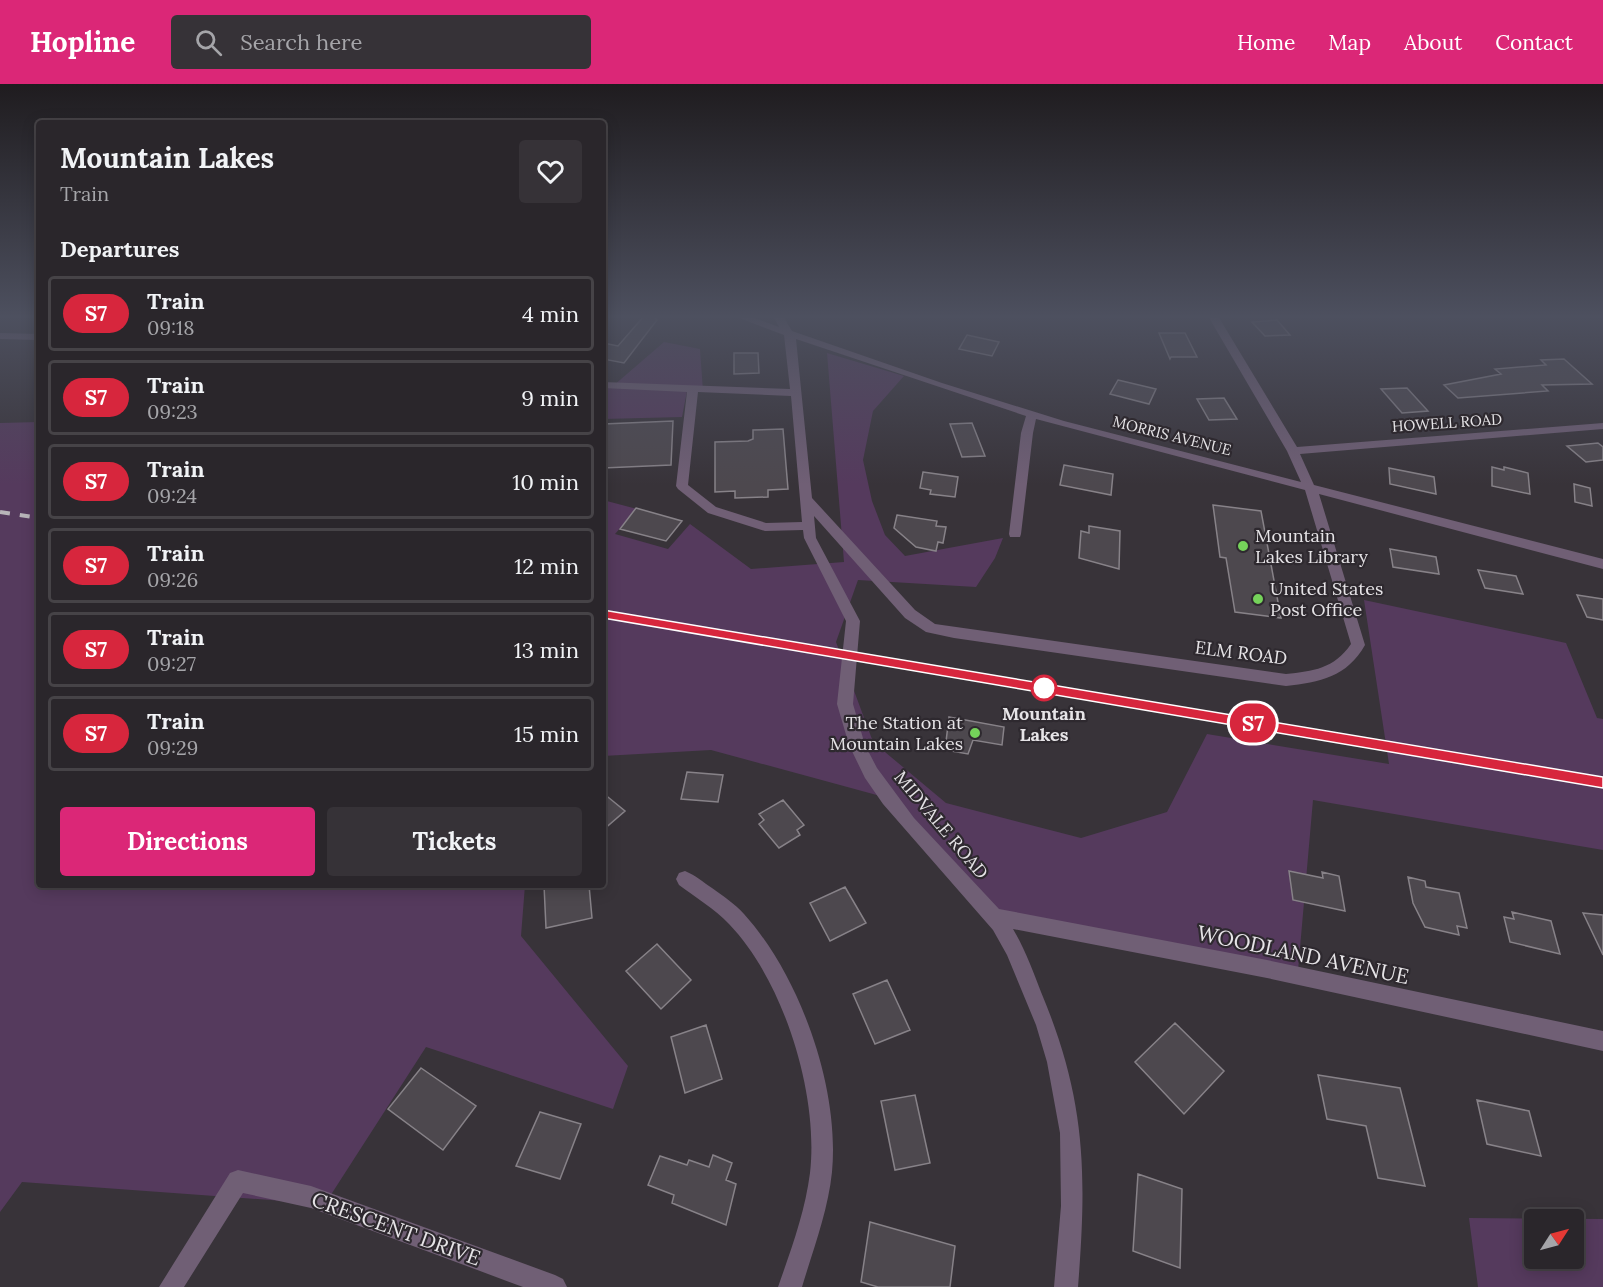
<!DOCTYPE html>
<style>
body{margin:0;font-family:Lora,serif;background:#363237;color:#f1f3f6;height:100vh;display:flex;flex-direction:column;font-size:22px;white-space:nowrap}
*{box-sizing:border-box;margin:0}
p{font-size:20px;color:#a5a5a9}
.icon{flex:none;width:33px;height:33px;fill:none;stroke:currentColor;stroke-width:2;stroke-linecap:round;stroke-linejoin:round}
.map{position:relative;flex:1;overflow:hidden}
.sheet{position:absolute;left:36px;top:36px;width:570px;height:768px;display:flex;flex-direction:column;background:#2a262b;border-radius:6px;box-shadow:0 3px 15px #0003,0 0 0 2px #464347}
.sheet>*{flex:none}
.badge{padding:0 12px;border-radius:20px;font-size:21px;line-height:39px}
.needle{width:39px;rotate:54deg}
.controls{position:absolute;left:1524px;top:1125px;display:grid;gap:12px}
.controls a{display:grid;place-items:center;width:60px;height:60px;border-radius:6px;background:#2a262b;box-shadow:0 3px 15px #0003,0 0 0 2px #464347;font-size:30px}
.map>.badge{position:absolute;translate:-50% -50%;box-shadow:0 0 0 3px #fff}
h2{padding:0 24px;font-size:22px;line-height:54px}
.round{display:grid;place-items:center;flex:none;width:63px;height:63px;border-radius:6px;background:#363237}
.headline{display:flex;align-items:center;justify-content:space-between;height:102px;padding:0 24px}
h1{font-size:28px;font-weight:700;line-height:45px}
.primary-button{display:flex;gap:12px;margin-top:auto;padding:12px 24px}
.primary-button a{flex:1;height:69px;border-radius:6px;background:#db2777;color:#fff;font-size:24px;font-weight:700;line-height:69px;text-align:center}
.primary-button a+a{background:#363237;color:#f1f3f6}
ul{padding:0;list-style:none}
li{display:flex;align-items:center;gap:18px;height:75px;margin:0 12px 9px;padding:0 12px;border:3px solid #464347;border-radius:6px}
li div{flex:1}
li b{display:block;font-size:22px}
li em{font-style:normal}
li .badge{min-width:66px;font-weight:700;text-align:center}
header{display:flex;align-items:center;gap:36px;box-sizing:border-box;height:84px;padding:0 30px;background:#db2777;color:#fff}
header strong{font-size:28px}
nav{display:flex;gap:33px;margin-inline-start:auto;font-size:21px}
.search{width:420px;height:54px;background:#363237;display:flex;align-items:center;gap:15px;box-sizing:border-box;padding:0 21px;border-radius:6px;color:#a5a5a9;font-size:22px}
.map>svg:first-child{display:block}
.green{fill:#553a5d;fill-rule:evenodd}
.building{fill:#4d484e;stroke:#878288;stroke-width:1.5}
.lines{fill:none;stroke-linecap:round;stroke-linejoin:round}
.minor{fill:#705f75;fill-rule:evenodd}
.rail-far1{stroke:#b8b5b9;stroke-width:4;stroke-dasharray:10 10;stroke-linecap:butt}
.rail{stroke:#b8b5b9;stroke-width:5;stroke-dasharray:12 12;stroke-linecap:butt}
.line{fill:#d7263d;stroke:#fff;stroke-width:1.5}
.poi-dot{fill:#75d25a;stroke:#2e292f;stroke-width:2}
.stop-dot{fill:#fff;stroke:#d7263d;stroke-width:3}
.labels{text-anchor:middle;stroke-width:4.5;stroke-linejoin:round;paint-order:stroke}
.far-street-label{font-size:15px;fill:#e6e4e7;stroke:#2e292f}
.poi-label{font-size:18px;fill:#e6e4e7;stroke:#2e292f;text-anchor:start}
.street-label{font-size:18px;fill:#e6e4e7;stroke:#2e292f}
.stop-label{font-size:18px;font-weight:bold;fill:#e6e4e7;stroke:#2e292f}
.near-street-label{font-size:21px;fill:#e6e4e7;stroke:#2e292f}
</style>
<header>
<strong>Hopline</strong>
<div class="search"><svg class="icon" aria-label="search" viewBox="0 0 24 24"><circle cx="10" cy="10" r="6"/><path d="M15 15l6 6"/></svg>Search here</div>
<nav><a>Home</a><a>Map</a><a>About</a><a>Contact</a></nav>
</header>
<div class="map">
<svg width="1603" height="1203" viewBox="0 0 1603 1203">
<rect width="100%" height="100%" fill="#383339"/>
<path class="green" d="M664,258l36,7 3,42h-16l-5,26 -79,2v-33h10z
M827,269l77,23 -31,35 -10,49 9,41 13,34 20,21 98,-18 -8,20 -19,29 -118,-7 -22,62 37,100 73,61 135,35 86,-26 40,-78 182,30 -25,-164 202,43 31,75 6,1v131l-290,-50 -16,182 -294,-57 -119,-128 -173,-47 -108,6v-256l34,9 -22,25 53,15 22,-25 61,45 93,-7z
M39,338v463h486l-4,51 107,130 -15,43 -187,-62 -101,157 -303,-22 -22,30v-789z
M1469,1134l134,1v68h-125zM1534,1136h40v38h-40z"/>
<path class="building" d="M644,232h8l5,4 -33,43 -21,-4v-16l15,3z
M1277,236l13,15 -25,1 -13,-14z
M1159,249h26l12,24h-26l-1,2z
M967,251l32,7 -7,14 -33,-7z
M734,269h24l1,20 -25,1z
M1564,275l28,25 -50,1 6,6 -90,7 -14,-13 57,-11 -6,-5 51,-4 -5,-5z
M1118,296l38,9 -7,15 -39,-10z
M1407,304l21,23 -26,2 -21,-24z
M1224,314l13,21 -28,1 -12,-21z
M673,337l-2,44 -68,3v-44z
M972,339l13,33 -23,1 -12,-33z
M783,345l5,60 -20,1v7l-33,1v-7l-20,1v-50l33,-1 5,-2v-9z
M1598,359l5,4v13l-17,2 -19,-16z
M1064,381l49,9 -2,21 -51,-10z
M1492,383l12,3v-3l24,6 2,21 -38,-8z
M1389,384l45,9 2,17 -46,-10z
M923,388l35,5 -3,20 -25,-3 1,-4 -11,-2z
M1574,400l16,4 2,18 -17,-4z
M1213,421l48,6 20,107 -46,-6 -9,-54 -6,-1z
M636,424l46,13 -16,20 -46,-12z
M897,431l40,6 -1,5 10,1 -3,16 -5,-1 -2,9 -20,-4 -22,-19z
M1089,442l31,5 -1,38 -40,-11 2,-27 8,2z
M1390,465l46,8 3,17 -46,-7z
M1478,486l38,6 7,18 -38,-6z
M1577,511l26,4v21l-16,-3z
M949,633l55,10 -2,18 -29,-5 -5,14 -23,-4z
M687,688l36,3 -5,27 -37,-3z
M603,709l22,18 -22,19z
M783,716l21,25 -7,5 3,5 -21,13 -20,-24 5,-4 -5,-6z
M1289,787l34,7 -1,-6 17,4 6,35 -52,-11z
M1408,793l17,4 1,6 33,6 8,35 -10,-2 2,9 -34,-8 -12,-24z
M544,801h45l3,33 -46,10z
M845,803l21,36 -36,18 -20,-38z
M1512,828l39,9 9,33 -50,-12 -6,-25 10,2z
M1583,829l20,2v40z
M657,860l34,36 -30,29 -35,-38z
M887,896l23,50 -35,14 -22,-50z
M1175,939l49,48 -40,43 -49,-52z
M706,941l16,54 -37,14 -14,-56z
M421,984l55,38 -33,44 -55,-41z
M1318,991l82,13 25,98 -47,-8 -12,-52 -39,-7z
M915,1011l15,68 -35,7 -14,-69z
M1477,1016l52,11 12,45 -54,-12z
M540,1028l41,12 -21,55 -44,-13z
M713,1071l19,8 -6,17 10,4 -10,41 -54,-22 2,-8 -26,-10 12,-29 27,9 2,-5 20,7z
M1138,1090l44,15 -2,79 -47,-17z
M870,1138l85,24 -5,41h-72l-17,-5z"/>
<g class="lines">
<path class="minor" d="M734,232h15l30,11 -6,-11h10l9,15 150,52 122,38 237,61 -14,-31 -79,-135h10l79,131 306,-24v6l-303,25 14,31 289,74v10l-284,-75 46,151c-18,32 -45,37 -79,41l-332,-48 -28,-6 -21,-14 -91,-102 2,22 44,83 -7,83 12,41 12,23 37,50 85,91 268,51 336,71v20l-336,-73 -254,-49c12,20 20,42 28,63 45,107 46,181 37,295h-24l7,-81 -1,-73 -13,-71 -11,-37 -29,-70 -14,-25 -110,-126 -18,-26 -16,-33 -12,-41 9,-83 -42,-83 -1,-8 -38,1 -57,-18 -30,-24 -2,-3 11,-94 -84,-4v-6l187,7 -6,-54zM796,255l230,77 -5,17 -12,101 1,3h10l1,-3 12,-101 3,-14 269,71 46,154c-17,25 -38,27 -65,30l-351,-50 -20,-14 -103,-112zM698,308l93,4 11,126 -36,1 -50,-16 -28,-22z
M0,249l39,1v6l-39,-1z
M685,787c10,4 18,11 27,17 11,8 23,16 32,26 56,62 96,174 88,258 -4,39 -19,78 -30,115h-24c13,-37 27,-75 32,-114 9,-78 -26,-192 -81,-249 -14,-15 -34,-27 -50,-39l-3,-6 3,-6z
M238,1086l73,16 244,89 8,4 4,8h-44l-212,-79 -68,-15 -59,94h-25l71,-114z"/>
<path class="rail-far1" d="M0,428l39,6
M603,530l500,85"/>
<path class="rail" d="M1094,613l509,86"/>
</g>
<linearGradient id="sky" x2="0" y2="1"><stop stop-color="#1f1c1f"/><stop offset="0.58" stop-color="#4d505f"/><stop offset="1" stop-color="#4d505f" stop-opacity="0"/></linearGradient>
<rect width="1603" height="401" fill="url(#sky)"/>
<path class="line" d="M603,526l1000,167v11l-1000,-170 -5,-4z"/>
<g class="poi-dot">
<circle cx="1243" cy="462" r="6"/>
<circle cx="1258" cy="515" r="6"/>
<circle cx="975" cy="649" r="6"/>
</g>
<circle class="stop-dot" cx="1044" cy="604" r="12"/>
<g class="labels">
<g class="far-street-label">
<text transform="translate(1447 339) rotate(-4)" y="5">HOWELL ROAD</text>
<text transform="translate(1172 352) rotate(14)" y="5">MORRIS AVENUE</text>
</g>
<g class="poi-label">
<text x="1255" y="458">Mountain<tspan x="1255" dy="21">Lakes Library</tspan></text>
<text x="1270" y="511">United States<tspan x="1270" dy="21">Post Office</tspan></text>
<text x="963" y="645" text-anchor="end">The Station at<tspan x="963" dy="21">Mountain Lakes</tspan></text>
</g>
<g class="street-label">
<text transform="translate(1241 569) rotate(7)" y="6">ELM ROAD</text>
<text transform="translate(941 741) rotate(50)" y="6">MIDVALE ROAD</text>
</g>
<g class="stop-label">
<text x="1044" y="636">Mountain<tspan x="1044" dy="21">Lakes</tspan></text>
</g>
<g class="near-street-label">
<text transform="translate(1303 871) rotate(12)" y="7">WOODLAND AVENUE</text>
<text transform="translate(396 1145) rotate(20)" y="7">CRESCENT DRIVE</text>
</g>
</g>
</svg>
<div class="controls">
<a><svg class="needle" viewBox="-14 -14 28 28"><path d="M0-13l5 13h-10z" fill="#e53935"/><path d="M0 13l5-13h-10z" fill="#a5a5a9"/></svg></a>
</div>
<b class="badge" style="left:1253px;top:639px;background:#d7263d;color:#fff">S7</b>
<section class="sheet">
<div class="headline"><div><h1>Mountain Lakes</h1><p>Train</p></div><a class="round"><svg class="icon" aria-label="heart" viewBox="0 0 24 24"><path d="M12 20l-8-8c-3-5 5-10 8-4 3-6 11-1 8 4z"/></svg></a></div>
<h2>Departures</h2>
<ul>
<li><span class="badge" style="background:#d7263d;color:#fff">S7</span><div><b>Train</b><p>09:18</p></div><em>4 min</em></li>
<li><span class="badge" style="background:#d7263d;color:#fff">S7</span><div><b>Train</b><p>09:23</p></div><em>9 min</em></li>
<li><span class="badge" style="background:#d7263d;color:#fff">S7</span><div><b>Train</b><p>09:24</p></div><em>10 min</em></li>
<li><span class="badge" style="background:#d7263d;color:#fff">S7</span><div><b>Train</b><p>09:26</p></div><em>12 min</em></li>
<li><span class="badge" style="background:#d7263d;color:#fff">S7</span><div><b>Train</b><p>09:27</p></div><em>13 min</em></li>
<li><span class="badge" style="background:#d7263d;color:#fff">S7</span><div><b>Train</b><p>09:29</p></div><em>15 min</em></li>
</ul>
<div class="primary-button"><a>Directions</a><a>Tickets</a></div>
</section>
</div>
